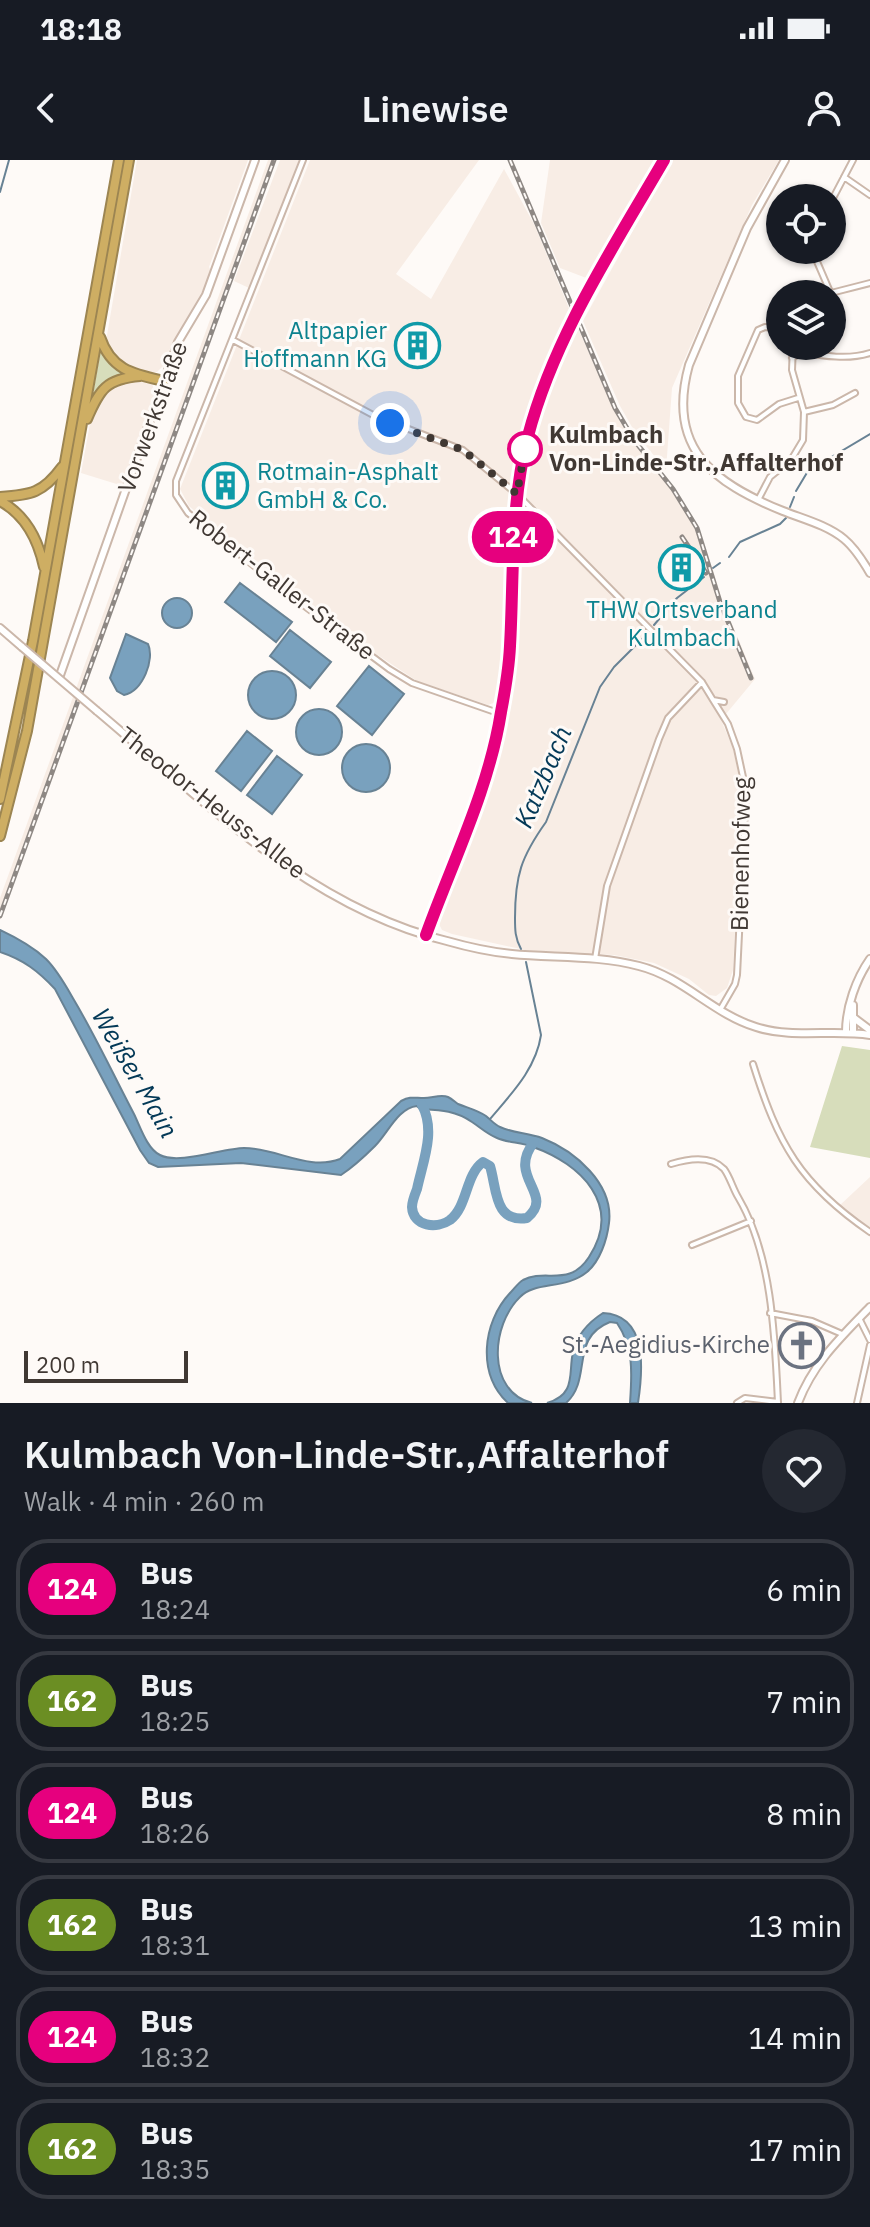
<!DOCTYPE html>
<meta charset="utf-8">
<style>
body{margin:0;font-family:"IBM Plex Sans",sans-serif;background:#242831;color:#f1f3f6;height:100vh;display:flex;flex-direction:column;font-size:30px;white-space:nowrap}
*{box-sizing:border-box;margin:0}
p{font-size:26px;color:#9ea1a6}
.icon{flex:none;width:44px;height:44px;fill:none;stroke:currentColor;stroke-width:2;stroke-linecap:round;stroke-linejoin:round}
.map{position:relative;height:1243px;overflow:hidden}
.panel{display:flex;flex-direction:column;background:#171b24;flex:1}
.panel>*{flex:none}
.badge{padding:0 16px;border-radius:26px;font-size:28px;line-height:52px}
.buttons{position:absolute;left:766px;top:24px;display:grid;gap:16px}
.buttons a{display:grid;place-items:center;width:80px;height:80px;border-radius:50%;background:#171b24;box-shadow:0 2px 6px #0004;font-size:40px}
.scale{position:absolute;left:24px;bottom:20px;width:164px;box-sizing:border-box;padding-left:8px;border:4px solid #403833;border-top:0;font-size:22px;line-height:28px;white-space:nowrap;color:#403833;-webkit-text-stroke:6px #fefaf7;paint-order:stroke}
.you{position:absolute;width:40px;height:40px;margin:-20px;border:6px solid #fff;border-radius:50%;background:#1a73e8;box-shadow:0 0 0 12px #1a73e833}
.map>.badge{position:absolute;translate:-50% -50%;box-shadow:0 0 0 4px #fff}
.round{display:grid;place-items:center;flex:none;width:84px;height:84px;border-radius:42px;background:#242831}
.head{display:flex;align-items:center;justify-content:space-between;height:136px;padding:0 24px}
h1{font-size:38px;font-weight:600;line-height:60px}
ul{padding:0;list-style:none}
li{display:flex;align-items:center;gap:24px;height:100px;margin:0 16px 12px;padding:0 8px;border:4px solid #363941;border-radius:32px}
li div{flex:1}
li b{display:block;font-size:30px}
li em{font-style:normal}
li .badge{min-width:88px;font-weight:700;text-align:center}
.status{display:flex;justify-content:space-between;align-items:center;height:56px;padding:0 40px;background:#171b24;direction:ltr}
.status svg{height:22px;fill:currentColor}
header{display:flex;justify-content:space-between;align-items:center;height:104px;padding:0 24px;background:#171b24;font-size:36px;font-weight:600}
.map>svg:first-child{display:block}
.built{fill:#f8ede5}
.green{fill:#d7ddbb}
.water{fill:#79a1be;stroke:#688294;stroke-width:2}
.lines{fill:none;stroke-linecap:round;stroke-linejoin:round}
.stream{stroke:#688294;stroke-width:2}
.river{stroke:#79a1be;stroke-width:10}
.street-casing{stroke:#cbb7aa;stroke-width:8}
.secondary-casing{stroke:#cbb7aa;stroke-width:10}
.highway-casing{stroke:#9c8552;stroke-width:12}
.street{stroke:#fff;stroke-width:4}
.secondary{stroke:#fff;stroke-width:6}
.highway{stroke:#ceae63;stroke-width:8}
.rail-casing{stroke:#8e8884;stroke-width:5}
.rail{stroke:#fefaf7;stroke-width:2;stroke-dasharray:6;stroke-linecap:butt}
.secondary-bridge-casing{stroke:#cbb7aa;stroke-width:10;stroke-linecap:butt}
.secondary-bridge{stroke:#fff;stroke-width:6}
.line-casing{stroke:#fff;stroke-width:18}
.line{stroke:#e6007e;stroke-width:12}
.walk{stroke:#403833;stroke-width:8;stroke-dasharray:0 14.4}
.stop-dot{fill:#fff;stroke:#e6007e;stroke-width:4}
.labels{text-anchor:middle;stroke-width:6;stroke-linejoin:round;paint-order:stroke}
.culture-label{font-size:24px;fill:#0d838f;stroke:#fefaf7;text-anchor:end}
.street-label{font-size:24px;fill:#403833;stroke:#fefaf7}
.stop-label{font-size:24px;font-weight:bold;fill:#403833;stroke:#fefaf7;text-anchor:start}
.worship-label{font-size:24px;fill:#5b616d;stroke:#fefaf7;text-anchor:end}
.water-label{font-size:26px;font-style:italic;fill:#043957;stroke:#fefaf7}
</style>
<div class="status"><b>18:18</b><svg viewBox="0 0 49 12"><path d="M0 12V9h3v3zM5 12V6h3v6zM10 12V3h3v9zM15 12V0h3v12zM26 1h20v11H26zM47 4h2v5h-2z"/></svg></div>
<header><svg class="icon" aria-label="back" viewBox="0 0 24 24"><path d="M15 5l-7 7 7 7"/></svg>Linewise<svg class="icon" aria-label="person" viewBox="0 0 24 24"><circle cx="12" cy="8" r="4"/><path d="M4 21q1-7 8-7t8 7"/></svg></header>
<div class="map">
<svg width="870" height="1243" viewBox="0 0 870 1243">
<rect width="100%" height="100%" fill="#fefaf7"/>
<path class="built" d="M137,0h111l-39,107 2,4 -7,17 -33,58 -8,20 -6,6 -12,1 -33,-15 -6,-17z
M268,0h8l-276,760v-22z
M280,0h19l-50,128 -15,-7z
M310,0h169l-83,114 35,25 73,-130 31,57 36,87 -31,64 -23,79 -11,82 -2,128 -5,30 -3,6 -8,3 -71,-24 -50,-33 -136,-105 -42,-37 -9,-17z
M550,0h108l-69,119 -29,-11 -19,-45z
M672,0h107l-27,45 -80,183 -6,82 -30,-36 -16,-28 -37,-85z
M577,166l42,94 22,33 30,36 25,39 14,43 3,-1 9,30 33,79 -34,41 12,28 9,43 -9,179 -6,18 -11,8 -7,-1 -20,-16 -35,-16 -40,-8 -84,-4 -78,-17 -10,-4 -2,-4 -1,-7 51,-135 18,-68 9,-60v-98l7,-78 18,-69 20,-55z
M130,218l20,4 3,4 1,10 -31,90 -42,-13 10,-55 13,-27z
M870,1017v51l-31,-22z"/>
<path class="green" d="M101,188l8,13 16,13 -14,5 -19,21z
M842,886l28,4v108l-60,-11z"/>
<path class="water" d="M240,423l52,39 -16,20 -51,-40z
M162 453a15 15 0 1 1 30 0a15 15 0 1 1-30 0Z
M290,470l41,32 -21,26 -40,-32z
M126,474l22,10c7,15 -5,47 -24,51l-7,-4 -7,-13z
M369,506l35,28 -32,41 -35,-29z
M248 535a24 24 0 1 1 48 0a24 24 0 1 1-48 0Z
M296 572a23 23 0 1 1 46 0a23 23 0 1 1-46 0Z
M247,571l25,20 -31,40 -25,-20z
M342 608a24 24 0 1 1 48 0a24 24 0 1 1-48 0Z
M277,596l25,19 -30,39 -25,-19z
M0,770c17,8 32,16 46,29 12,12 20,27 28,41 22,37 40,76 60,114 6,12 13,35 26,41 19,10 63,-7 84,-7 33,0 64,23 96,11l61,-58c10,-5 13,-3 23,-3 8,0 17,-4 24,-1 4,2 7,5 10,7 10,4 19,6 28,12 5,4 9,9 14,11 13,6 28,6 42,11 33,13 72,46 67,85 -2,17 -9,38 -22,49 -22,18 -52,9 -67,25 -29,28 -34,94 12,106h-24c-31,-29 -26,-80 2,-110 4,-4 8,-10 13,-13 22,-12 46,8 66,-23 34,-52 -8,-93 -56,-110 -12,-5 -25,-4 -36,-9 -10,-4 -16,-10 -25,-16 -17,-12 -33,-12 -52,-13l-3,-3c-19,2 -29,27 -42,40 -10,10 -22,21 -34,29l-100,-12 -83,4 -9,-4 -9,-13 -85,-161c-17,-18 -31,-29 -55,-37z
M603,1153c45,2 40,57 35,90h-8c2,-29 4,-55 -13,-80l-7,-1c-41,16 -17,57 -44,81h-19c30,-9 21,-30 26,-51 4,-18 16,-30 30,-39z"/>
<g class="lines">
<path class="stream" d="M0,32l9,-32
M796,331l12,-20 62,-37
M790,347l4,-10
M729,397l11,-15 40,-18 6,-6
M713,408l7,-5
M654,465l23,-27 27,-21
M521,789c-6,-11 -6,-19 -6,-31 0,-42 6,-61 31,-96l54,-135 14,-20 32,-32
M490,959c21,-25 46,-50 51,-84l-15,-73"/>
<path class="river" d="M422,945c14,26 1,56 -5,84 -2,5 -5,13 -5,18 1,20 25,22 38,13 18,-14 15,-45 33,-58l7,4c7,23 4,57 37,52 29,-24 -21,-40 7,-76"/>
<defs>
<path id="street" d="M303,0l-127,321v14l12,18 114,91 87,65 23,14 89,31
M844,17l26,18
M832,40l21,-40
M812,90l19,44
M831,133l39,-10
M780,169l-15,-2 -7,3 -20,46v27l8,14 11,3 22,-16 19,-6
M233,180l142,76 88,34 54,44 185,188 11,18 11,2
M792,198l10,-6c22,4 46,8 68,1
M804,252l29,-7 22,-12
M758,340l12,-23 21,-17 12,-20 1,-28 -12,-42 1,-24
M713,540l15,24 9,25 9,42 -9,184 -2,9 -15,26
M426,775l59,-157 11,-39 14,-90 2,-110 5,-45 10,-57 10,-34 31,-73 96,-170
M595,799l12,-73 52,-147 9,-21 34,-36
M753,904c25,80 47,120 117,168
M671,1004c16,-5 39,-10 53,5 6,8 9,20 14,28 34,57 37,140 40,206
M692,1085l59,-24
M770,1153l42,8 30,13
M859,1158l11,22
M737,1243l8,-5 33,4
M857,1243l13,-58"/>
<path id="secondary" d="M785,0l-38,68 -58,137c-23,83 24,118 94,146 20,8 44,14 61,28 11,9 19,22 26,34
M0,468l22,19
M59,518l119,-336 28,-47 49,-135
M97,551c105,88 212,197 350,230 21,6 44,11 65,13 42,4 86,1 127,12 44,11 74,48 117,61 37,12 76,2 114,8
M853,845v27
M854,858l16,12
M846,872c0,-25 10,-53 24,-73
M798,1243c15,-40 43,-66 72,-96"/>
<path id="highway" d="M100,177c11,33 33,37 64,44
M87,259c13,-30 19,-40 53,-43
M0,337c31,-2 43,-4 62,-30
M0,341c26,14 38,38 44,66
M0,639l33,-158 86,-481
M0,676l27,-105 102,-571"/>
</defs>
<use href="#street" class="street-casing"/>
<use href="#secondary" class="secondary-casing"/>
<use href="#highway" class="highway-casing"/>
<use href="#street" class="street"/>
<use href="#secondary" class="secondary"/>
<use href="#highway" class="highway"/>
<defs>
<path id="rail" d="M510,0l105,248 19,32 39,49 24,39 23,74 31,76
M682,377l24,36
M0,756l274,-756"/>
</defs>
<use href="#rail" class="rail-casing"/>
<use href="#rail" class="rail"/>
<defs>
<path id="secondary-bridge" d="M22,487l75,64"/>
</defs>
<use href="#secondary-bridge" class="secondary-bridge-casing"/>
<use href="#secondary-bridge" class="secondary-bridge"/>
</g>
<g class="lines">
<defs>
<path id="line" d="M426,775c26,-72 63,-146 75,-223 4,-21 8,-44 9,-66 4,-71 0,-141 18,-210 26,-99 85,-188 136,-276"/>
</defs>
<use href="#line" class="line-casing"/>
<use href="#line" class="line"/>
<path class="walk" d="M390,263l73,27 54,44 10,-57 -2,12"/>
</g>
<defs>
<symbol id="building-ring" viewBox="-11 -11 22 22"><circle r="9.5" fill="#fefaf7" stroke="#0f9aa8" stroke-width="1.5"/><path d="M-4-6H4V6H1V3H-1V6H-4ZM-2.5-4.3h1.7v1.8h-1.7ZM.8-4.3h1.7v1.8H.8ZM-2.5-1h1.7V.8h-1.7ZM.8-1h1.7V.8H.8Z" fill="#0f9aa8"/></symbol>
<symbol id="church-ring" viewBox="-11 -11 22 22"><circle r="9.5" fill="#fefaf7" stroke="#6b7280" stroke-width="1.5"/><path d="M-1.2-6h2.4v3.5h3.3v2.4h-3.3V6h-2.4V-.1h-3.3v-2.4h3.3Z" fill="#6b7280"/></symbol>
</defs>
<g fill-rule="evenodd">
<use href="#building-ring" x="392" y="160" width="51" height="51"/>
<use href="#building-ring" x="200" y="300" width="51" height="51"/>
<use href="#building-ring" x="656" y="382" width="51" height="51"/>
<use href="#church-ring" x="776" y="1160" width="51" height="51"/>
</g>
<circle class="stop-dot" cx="525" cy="289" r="16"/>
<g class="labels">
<g class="culture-label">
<text x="387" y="179">Altpapier<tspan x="387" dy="28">Hoffmann KG</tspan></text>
<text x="257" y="320" text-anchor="start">Rotmain-Asphalt<tspan x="257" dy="28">GmbH &amp; Co.</tspan></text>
<text x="682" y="458" text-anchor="middle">THW Ortsverband<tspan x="682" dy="28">Kulmbach</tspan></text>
</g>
<g class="street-label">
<text transform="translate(153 257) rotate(-70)" y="8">Vorwerkstraße</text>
<text transform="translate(282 425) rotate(38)" y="8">Robert-Galler-Straße</text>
<text transform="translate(212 643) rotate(38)" y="8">Theodor-Heuss-Allee</text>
<text transform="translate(741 694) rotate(-89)" y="8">Bienenhofweg</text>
</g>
<g class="stop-label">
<text x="549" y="283">Kulmbach<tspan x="549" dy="28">Von-Linde-Str.,Affalterhof</tspan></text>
</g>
<g class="worship-label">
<text x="770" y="1193">St.-Aegidius-Kirche</text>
</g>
<g class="water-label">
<text transform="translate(543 617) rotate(-67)" y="9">Katzbach</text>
<text transform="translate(135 913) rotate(60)" y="9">Weißer Main</text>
</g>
</g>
</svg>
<div class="buttons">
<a><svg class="icon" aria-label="locate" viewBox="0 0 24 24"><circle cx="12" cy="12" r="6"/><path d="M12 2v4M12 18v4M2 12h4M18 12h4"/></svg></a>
<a><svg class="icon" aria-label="layers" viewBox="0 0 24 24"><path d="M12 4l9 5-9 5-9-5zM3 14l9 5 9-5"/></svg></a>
</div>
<div class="scale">200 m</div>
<div class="you" style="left:390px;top:263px"></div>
<b class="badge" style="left:513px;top:377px;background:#e6007e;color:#fff">124</b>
</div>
<section class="panel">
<div class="head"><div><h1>Kulmbach Von-Linde-Str.,Affalterhof</h1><p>Walk · 4 min · 260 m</p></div><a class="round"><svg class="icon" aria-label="heart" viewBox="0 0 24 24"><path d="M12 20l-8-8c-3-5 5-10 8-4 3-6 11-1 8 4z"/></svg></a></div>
<ul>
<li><span class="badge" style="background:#e6007e;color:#fff">124</span><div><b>Bus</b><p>18:24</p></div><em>6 min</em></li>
<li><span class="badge" style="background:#6b8e23;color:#fff">162</span><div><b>Bus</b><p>18:25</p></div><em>7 min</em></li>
<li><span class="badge" style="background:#e6007e;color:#fff">124</span><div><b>Bus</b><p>18:26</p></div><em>8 min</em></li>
<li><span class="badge" style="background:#6b8e23;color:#fff">162</span><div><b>Bus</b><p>18:31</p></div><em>13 min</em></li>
<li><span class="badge" style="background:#e6007e;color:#fff">124</span><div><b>Bus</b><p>18:32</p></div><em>14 min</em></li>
<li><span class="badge" style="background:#6b8e23;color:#fff">162</span><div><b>Bus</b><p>18:35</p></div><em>17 min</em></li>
</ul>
</section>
